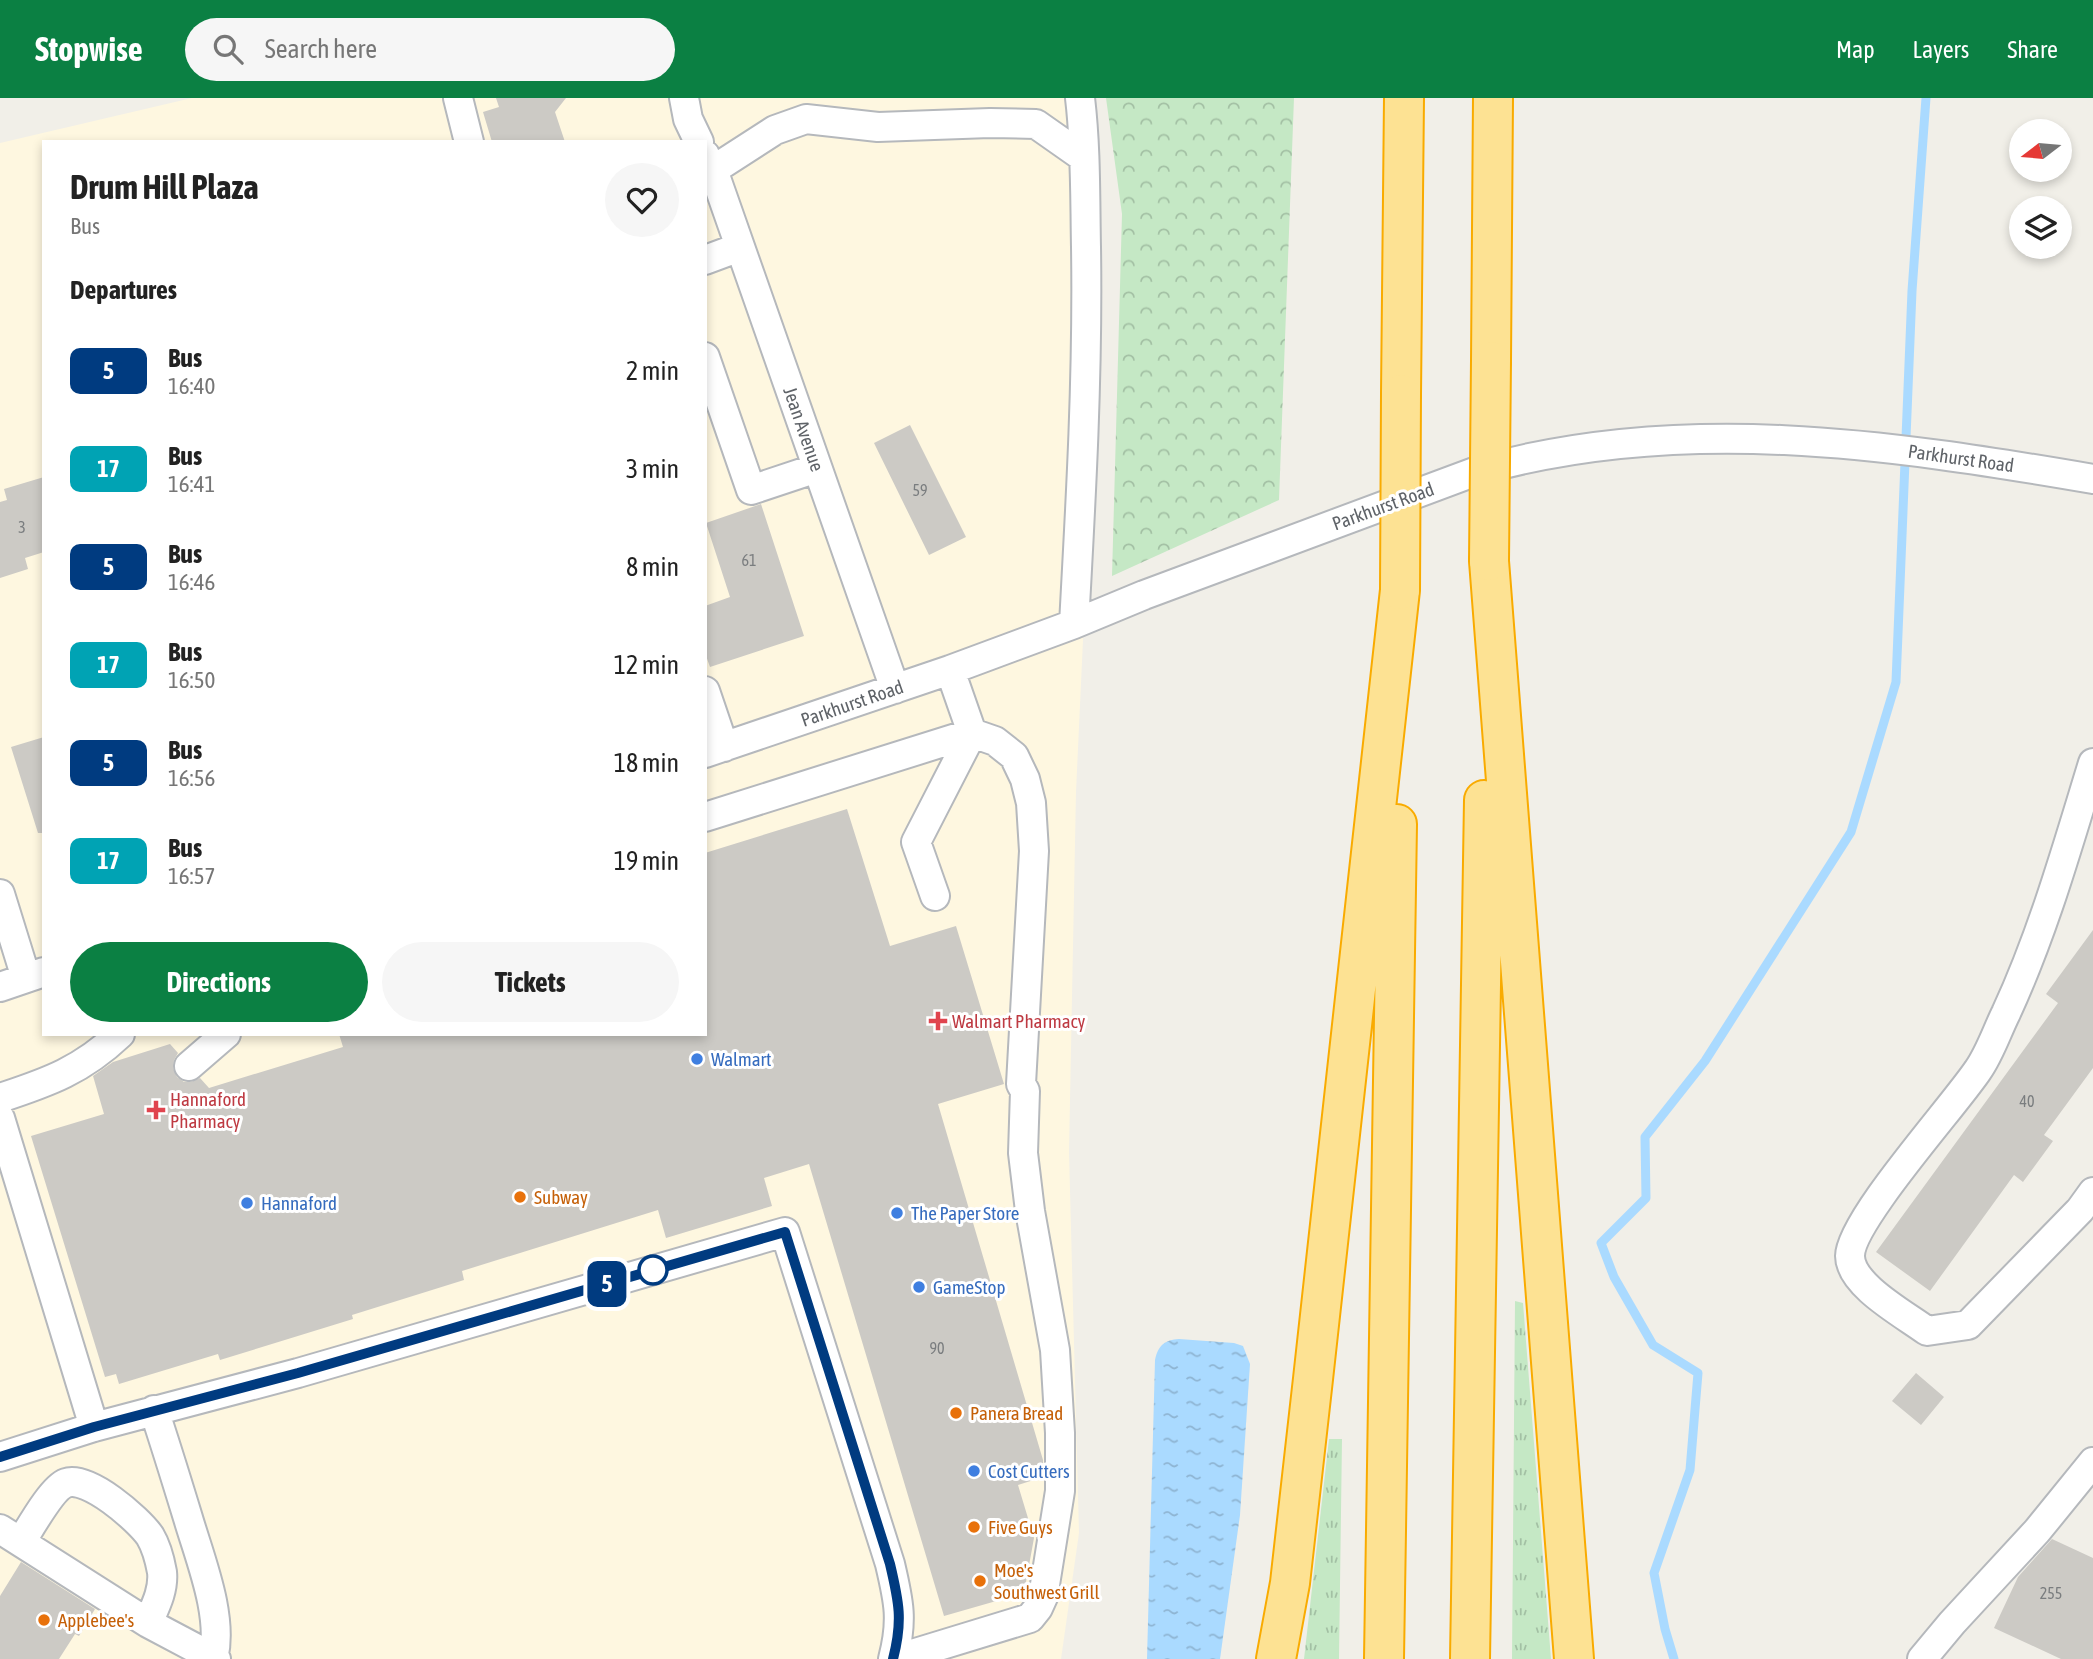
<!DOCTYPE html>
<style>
body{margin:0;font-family:"Asap Condensed",sans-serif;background:#f6f6f6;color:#222;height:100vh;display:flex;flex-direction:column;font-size:26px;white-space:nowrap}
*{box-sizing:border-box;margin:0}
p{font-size:23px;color:#767676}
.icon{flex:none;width:38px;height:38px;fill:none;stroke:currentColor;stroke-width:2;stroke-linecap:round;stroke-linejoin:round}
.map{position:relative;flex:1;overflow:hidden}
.drawer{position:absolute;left:42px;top:42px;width:665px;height:896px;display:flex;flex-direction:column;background:#fff;border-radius:0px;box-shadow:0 4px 10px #0003}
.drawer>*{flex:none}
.badge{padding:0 14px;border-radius:10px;font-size:24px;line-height:46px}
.needle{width:46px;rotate:254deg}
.tools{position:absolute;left:2009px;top:21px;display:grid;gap:14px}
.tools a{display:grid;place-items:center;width:63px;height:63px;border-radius:50%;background:#fff;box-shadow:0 4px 10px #0003;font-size:35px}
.map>.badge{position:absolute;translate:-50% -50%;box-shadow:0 0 0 4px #fff}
h2{padding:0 28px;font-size:26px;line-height:63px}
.round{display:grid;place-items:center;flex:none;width:74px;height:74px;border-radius:37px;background:#f6f6f6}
.overview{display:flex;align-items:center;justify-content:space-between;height:119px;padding:0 28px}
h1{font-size:33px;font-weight:700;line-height:52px}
.cta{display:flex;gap:14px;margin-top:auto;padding:14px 28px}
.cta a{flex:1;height:80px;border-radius:42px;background:#0b8043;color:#fff;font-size:28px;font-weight:700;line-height:80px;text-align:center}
.cta a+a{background:#f6f6f6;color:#222}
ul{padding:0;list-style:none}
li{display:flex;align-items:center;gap:21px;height:98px;padding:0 28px}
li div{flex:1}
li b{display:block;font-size:26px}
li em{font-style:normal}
li .badge{min-width:77px;font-weight:700;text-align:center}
header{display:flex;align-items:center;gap:42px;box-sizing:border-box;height:98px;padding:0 35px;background:#0b8043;color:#fff}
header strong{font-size:33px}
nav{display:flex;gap:38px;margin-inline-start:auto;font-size:24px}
.search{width:490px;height:63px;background:#f6f6f6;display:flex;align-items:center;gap:18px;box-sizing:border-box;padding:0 24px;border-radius:38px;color:#767676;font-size:26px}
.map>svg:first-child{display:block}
.commercial{fill:#fef7e0;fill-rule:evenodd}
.grass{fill:url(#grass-tufts)}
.forest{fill:url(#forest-crowns)}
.water{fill:url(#water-ripples)}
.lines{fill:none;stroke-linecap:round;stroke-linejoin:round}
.stream{stroke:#aadaff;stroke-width:9}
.building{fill:#cccac5}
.minor-casing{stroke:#b5b8bc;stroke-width:32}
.highway-casing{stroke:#f9ab00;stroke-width:42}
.minor{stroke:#fff;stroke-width:28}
.highway{stroke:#fde293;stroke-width:38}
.highway-bridge-casing{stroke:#f9ab00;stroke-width:42;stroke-linecap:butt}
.highway-bridge{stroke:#fde293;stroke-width:38}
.line-casing{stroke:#fff;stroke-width:16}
.line{stroke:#003b80;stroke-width:10}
.health-dot{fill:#e0444e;stroke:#fff;stroke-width:2.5}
.shop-dot{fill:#3f7fe0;stroke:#fff;stroke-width:2.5}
.food-dot{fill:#e8710a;stroke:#fff;stroke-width:2.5}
.stop-dot{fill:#fff;stroke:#003b80;stroke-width:3.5}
.labels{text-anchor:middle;stroke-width:6;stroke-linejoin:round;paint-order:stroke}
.number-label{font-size:16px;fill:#7a7d7f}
.street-label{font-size:19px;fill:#5f6368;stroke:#fff}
.health-label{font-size:19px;fill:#be3a42;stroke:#fff;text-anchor:start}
.shop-label{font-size:19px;fill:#366cbe;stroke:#fff;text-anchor:start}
.food-label{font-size:19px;fill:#c56008;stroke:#fff;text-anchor:start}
</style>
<header>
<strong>Stopwise</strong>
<div class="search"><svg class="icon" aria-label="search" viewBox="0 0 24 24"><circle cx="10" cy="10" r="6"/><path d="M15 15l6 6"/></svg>Search here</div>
<nav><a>Map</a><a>Layers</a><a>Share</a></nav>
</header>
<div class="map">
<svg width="2093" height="1561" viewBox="0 0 2093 1561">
<defs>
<pattern id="grass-tufts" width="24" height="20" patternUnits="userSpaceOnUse" patternTransform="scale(1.75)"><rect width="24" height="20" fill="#c5e8c5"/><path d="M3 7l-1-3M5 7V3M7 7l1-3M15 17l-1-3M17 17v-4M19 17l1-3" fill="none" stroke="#a3c0a4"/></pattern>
<pattern id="forest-crowns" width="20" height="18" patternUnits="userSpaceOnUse" patternTransform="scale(1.75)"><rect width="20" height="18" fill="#c5e8c5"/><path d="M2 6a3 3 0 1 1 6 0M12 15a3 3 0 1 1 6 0" fill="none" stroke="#a3c0a4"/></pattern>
<pattern id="water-ripples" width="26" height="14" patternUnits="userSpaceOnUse" patternTransform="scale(1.75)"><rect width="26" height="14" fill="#aadaff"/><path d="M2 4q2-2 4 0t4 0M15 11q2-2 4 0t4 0" fill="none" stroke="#8eb4d2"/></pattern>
</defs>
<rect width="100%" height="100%" fill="#f1efe8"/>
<path class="commercial" d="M192,0h880l14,477 -10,217 -7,360 10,381 -18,126h-1061v-1516zM44,44h661v892h-661z"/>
<path class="grass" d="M1515,1203l8,2 28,356h-39z
M1329,1341h13l-3,220h-35z"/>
<path class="forest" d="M1106,0h188l-15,402 -167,76 10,-362z"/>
<path class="water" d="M1179,1241l55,4 9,3 7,18 -10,151 -20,144h-73l8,-299c3,-15 10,-20 24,-21z"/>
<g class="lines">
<path class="stream" d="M1674,1561l-9,-30 -11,-56 36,-103 8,-97 -45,-28 -39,-68 -13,-34 45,-45 -1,-61 60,-76 146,-229 45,-150 16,-391 14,-193"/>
</g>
<path class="building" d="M496,0h70l-11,14 10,30h-73l-9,-30 16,-5z
M910,327l56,112 -37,18 -55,-112z
M44,379v75l-19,6 3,11 -28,9v-76l7,-2 -3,-11z
M761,406l43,132 -94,31 -5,-14v-47l25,-9 -24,-74z
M44,639v96h-6l-27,-86z
M847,711l43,137 66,-20 48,158 -66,20 105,356v17l-25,8 16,53 -10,55 -80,23 -135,-452 -45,14 8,28 -106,32 -8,-28 -196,61 2,9 -112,35 1,4 -133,41 -2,-6 -99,30 -3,-10 -11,3 -74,-241 73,-22 -11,-38 20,-14 57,-18 8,9 -4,7 -1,8 4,9 7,5h7l9,-4 9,10 134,-41 -4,-13h366v-181z
M2093,832v138l-49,67 9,6 -30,41 -9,-7 -84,116 -54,-39 182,-249 -12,-9z
M1916,1275l28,24 -23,28 -29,-24z
M2052,1441l41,19v101h-32l-67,-31 24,-51z
M21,1464l74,47 -16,27 -4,-2 -16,25h-59v-63z"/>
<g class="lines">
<defs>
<path id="minor" d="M458,0l11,44
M684,0l4,21 11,23
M705,57l12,26 178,508
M713,72l62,-40 31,-11 72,8 112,-4 46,1 47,33
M705,162l35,-13
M705,259l46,133 66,-22
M1074,526c7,-126 14,-251 12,-377 -1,-49 0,-100 -6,-149
M705,593l19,56
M705,655l245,-83 124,-46 70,-29 333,-124c203,-58 412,-27 616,8
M2093,665c-26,85 -50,170 -87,250 -9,18 -16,40 -28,57 -24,36 -128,151 -128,186 0,29 54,58 77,75l41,-6 112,-115 13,-18
M705,719l267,-84 -56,109 19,54
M0,796l26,84
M0,889l44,-15
M189,968l37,-32
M0,1000c49,-16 82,-28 120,-64
M0,1020l94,309
M154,1312c12,36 23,72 34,108 12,41 36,99 25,141
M0,1359l94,-30 204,-54 487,-141 105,332c9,38 13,57 3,95
M0,1431l148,94 68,36
M21,1444c9,-14 31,-54 45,-59 22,-8 72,36 84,53 6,10 10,25 12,36 2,18 -7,35 -14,51
M896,1561l134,-41 8,-10 5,-11 17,-106v-58l-5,-83 -25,-139 -7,-58 2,-62 -4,-7 13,-233 -3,-48 -6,-24 -11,-23 -19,-15 -23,-8 -22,-63
M1922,1561l30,-36 85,-92 56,-69"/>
<path id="highway" d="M1491,263l2,-263
M1401,296l3,-296
M1489,463l85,1098
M1276,1561l14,-76 23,-204 87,-789
M1384,1561l13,-835
M1470,1561l14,-859"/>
</defs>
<use href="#minor" class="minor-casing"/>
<use href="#highway" class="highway-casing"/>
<use href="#minor" class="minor"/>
<use href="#highway" class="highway"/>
<defs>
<path id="highway-bridge" d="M1489,463l2,-200
M1400,492l1,-196"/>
</defs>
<use href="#highway-bridge" class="highway-bridge-casing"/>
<use href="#highway-bridge" class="highway-bridge"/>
</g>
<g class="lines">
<defs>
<path id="line" d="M0,1359l94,-30 204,-54 487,-141 105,332c9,38 13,57 3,95"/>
</defs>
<use href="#line" class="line-casing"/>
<use href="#line" class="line"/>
</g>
<g class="health-dot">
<path d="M934.5 912.5h7v7h7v7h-7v7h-7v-7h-7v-7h7z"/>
<path d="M152.5 1001.5h7v7h7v7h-7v7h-7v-7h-7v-7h7z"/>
</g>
<g class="shop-dot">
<circle cx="697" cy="961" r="7"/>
<circle cx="247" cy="1105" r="7"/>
<circle cx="897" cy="1115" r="7"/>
<circle cx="919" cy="1189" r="7"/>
<circle cx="974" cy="1373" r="7"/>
</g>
<g class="food-dot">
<circle cx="520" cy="1099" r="7"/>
<circle cx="956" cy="1315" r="7"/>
<circle cx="974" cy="1429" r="7"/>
<circle cx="980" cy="1483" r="7"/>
<circle cx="44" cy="1522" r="7"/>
</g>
<circle class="stop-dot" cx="653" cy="1172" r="14"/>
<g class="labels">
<g class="number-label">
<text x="920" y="398">59</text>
<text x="22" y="435">3</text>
<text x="749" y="468">61</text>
<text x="2027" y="1009">40</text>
<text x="937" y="1256">90</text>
<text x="2051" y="1501">255</text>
</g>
<g class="street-label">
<text transform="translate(804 331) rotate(71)" y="7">Jean Avenue</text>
<text transform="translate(1961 360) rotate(8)" y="7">Parkhurst Road</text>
<text transform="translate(1383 408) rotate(-20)" y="7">Parkhurst Road</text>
<text transform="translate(852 605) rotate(-19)" y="7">Parkhurst Road</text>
</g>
<g class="health-label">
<text x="952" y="930">Walmart Pharmacy</text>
<text x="170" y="1008">Hannaford<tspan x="170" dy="22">Pharmacy</tspan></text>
</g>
<g class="shop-label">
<text x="711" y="968">Walmart</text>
<text x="261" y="1112">Hannaford</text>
<text x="911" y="1122">The Paper Store</text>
<text x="933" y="1196">GameStop</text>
<text x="988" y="1380">Cost Cutters</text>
</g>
<g class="food-label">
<text x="534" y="1106">Subway</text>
<text x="970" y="1322">Panera Bread</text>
<text x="988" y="1436">Five Guys</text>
<text x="994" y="1479">Moe's<tspan x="994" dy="22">Southwest Grill</tspan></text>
<text x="58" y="1529">Applebee's</text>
</g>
</g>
</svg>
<div class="tools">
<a><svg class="needle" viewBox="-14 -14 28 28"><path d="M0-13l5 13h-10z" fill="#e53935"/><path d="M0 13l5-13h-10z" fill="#767676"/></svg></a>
<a><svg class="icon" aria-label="layers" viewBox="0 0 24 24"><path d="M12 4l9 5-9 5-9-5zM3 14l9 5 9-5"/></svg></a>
</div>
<b class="badge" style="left:607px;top:1186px;background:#003b80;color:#fff">5</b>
<section class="drawer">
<div class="overview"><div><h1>Drum Hill Plaza</h1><p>Bus</p></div><a class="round"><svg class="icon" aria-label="heart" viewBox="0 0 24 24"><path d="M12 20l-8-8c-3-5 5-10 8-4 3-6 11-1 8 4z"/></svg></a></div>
<h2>Departures</h2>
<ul>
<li><span class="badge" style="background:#003b80;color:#fff">5</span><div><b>Bus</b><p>16:40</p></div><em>2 min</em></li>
<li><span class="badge" style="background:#00a3b4;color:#fff">17</span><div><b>Bus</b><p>16:41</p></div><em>3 min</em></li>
<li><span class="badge" style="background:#003b80;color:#fff">5</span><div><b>Bus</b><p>16:46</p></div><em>8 min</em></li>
<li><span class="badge" style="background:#00a3b4;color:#fff">17</span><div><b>Bus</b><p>16:50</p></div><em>12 min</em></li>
<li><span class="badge" style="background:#003b80;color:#fff">5</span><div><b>Bus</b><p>16:56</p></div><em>18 min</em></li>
<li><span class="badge" style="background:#00a3b4;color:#fff">17</span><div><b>Bus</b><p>16:57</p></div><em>19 min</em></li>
</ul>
<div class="cta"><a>Directions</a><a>Tickets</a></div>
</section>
</div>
